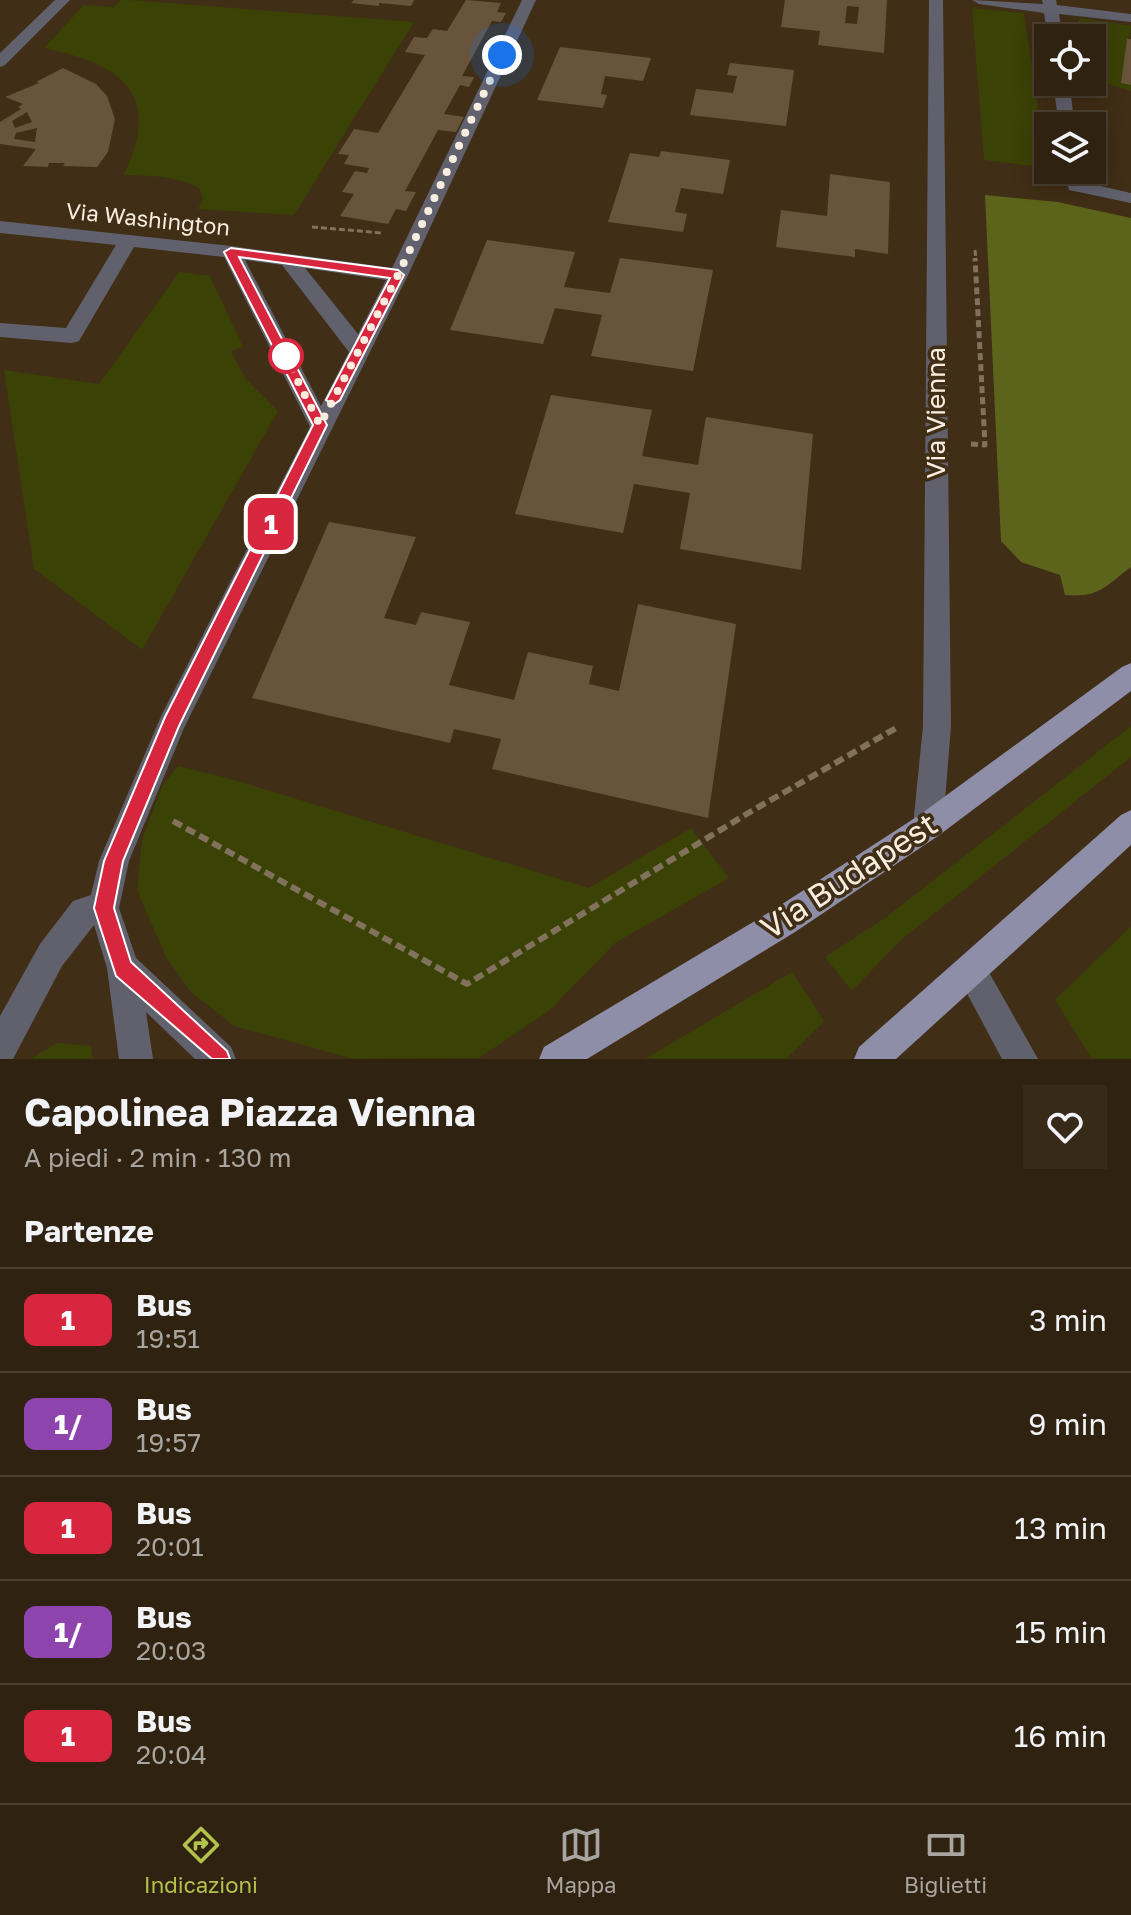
<!DOCTYPE html>
<html lang="it">
<meta charset="utf-8">
<style>
body{margin:0;font-family:"Golos Text",sans-serif;background:#382a19;color:#f1f3f6;height:100vh;display:flex;flex-direction:column;font-size:30px;white-space:nowrap}
*{box-sizing:border-box;margin:0}
p{font-size:26px;color:#a8a49f}
.icon{flex:none;width:44px;height:44px;fill:none;stroke:currentColor;stroke-width:2;stroke-linecap:round;stroke-linejoin:round}
.map{position:relative;height:1059px;overflow:hidden}
.side{display:flex;flex-direction:column;background:#302210;flex:1}
.side>*{flex:none}
.badge{padding:0 16px;border-radius:12px;font-size:28px;line-height:52px}
.fabs{position:absolute;left:1034px;top:24px;display:grid;gap:16px}
.fabs a{display:grid;place-items:center;width:72px;height:72px;border-radius:0px;background:#302210;box-shadow:0 4px 20px #0003,0 0 0 2px #4b3f30;font-size:40px}
.you{position:absolute;width:40px;height:40px;margin:-20px;border:6px solid #fff;border-radius:50%;background:#1a73e8;box-shadow:0 0 0 12px #1a73e833}
.map>.badge{position:absolute;translate:-50% -50%;box-shadow:0 0 0 4px #fff}
h2{padding:0 24px;font-size:30px;line-height:72px}
.round{display:grid;place-items:center;flex:none;width:84px;height:84px;border-radius:0px;background:#382a19}
.overview{display:flex;align-items:center;justify-content:space-between;height:136px;padding:0 24px}
h1{font-size:38px;font-weight:700;line-height:60px}
ul{padding:0;list-style:none}
li{display:flex;align-items:center;gap:24px;height:104px;padding:0 24px;border-top:2px solid #4b3f30}
li div{flex:1}
li b{display:block;font-size:30px}
li em{font-style:normal}
li .badge{min-width:88px;font-weight:700;text-align:center}
.dock{display:flex;justify-content:space-around;align-items:center;height:112px;border-top:2px solid #4b3f30;background:#302210;font-size:22px;color:#a8a49f}
.dock a{display:grid;justify-items:center;gap:4px}
.dock .selected{color:#b3c24b}
.map>svg:first-child{display:block}
.green{fill:#3b4206}
.forest{fill:#5c641c}
.building{fill:#68543b;fill-rule:evenodd}
.lines{fill:none;stroke-linecap:round;stroke-linejoin:round}
.path-far2{stroke:#82725d;stroke-width:3;stroke-dasharray:6 3;stroke-linecap:butt}
.path-far1{stroke:#82725d;stroke-width:5;stroke-dasharray:7 4;stroke-linecap:butt}
.path{stroke:#82725d;stroke-width:6;stroke-dasharray:10 5;stroke-linecap:butt}
.minor{fill:#61616d;fill-rule:evenodd}
.major{fill:#8e8ea8;fill-rule:evenodd}
.line{fill:#d7263d;stroke:#fff;stroke-width:2}
.walk{stroke:#f9eddf;stroke-width:8;stroke-dasharray:0 14.4}
.stop-dot{fill:#fff;stroke:#d7263d;stroke-width:4}
.labels{text-anchor:middle;stroke-width:7;stroke-linejoin:round;paint-order:stroke}
.far-street-label{font-size:22px;fill:#f9eddf;stroke:#402e16}
.street-label{font-size:26px;fill:#f9eddf;stroke:#402e16}
.near-street-label{font-size:32px;fill:#f9eddf;stroke:#402e16}
</style>
<div class="map">
<svg width="1131" height="1059" viewBox="0 0 1131 1059">
<rect width="100%" height="100%" fill="#402e16"/>
<path class="green" d="M121,0h8l285,22 -120,193 -96,-6 5,-10 -4,-11c-24,-13 -49,-12 -75,-13 38,-82 -1,-110 -80,-127l40,-43 30,2z
M972,8l52,5 23,155 -63,-8z
M1080,18l51,8 -10,57 10,2v6l-39,-12v-41h-19v-8z
M179,272l31,4 33,71 -12,4 14,27 33,33 -136,239 -108,-81 -30,-199 95,14z
M1131,726v31l-230,183 -49,51 -27,-34 60,-39z
M178,766l53,13 358,109 102,-60 38,50 -114,65 -65,67 -71,48 -125,1 -120,-33 -44,-35 -24,-34 -29,-67 5,-50 20,-54z
M1131,926v133h-39l-37,-59z
M792,972l32,49 -38,38h-141z
M57,1043l34,3 2,13h-62z"/>
<path class="forest" d="M985,195l73,7 73,16v349c-26,19 -31,31 -66,28l-5,-20 -39,-13 -20,-21z"/>
<path class="building" d="M354,0h60l-3,6 -32,-3v3l-28,-3z
M466,0l35,3 -4,9 9,1 -5,9 -9,-1 -30,55 12,1 -5,10 -9,-2 -16,29 20,3 -8,15 -18,-2 -33,61 11,1 -10,19 -10,-2 -8,15 -48,-8 14,-22 -12,-2 13,-21 12,2 2,-5 -25,-4 5,-9 -11,-1 16,-25 24,4 47,-78 -20,-3 9,-15 13,1 6,-9 14,2z
M785,0h102l-3,53 -66,-8 2,-14 -39,-4zM847,6l12,1 -2,17 -12,-1z
M1127,39h4v46l-10,-2z
M560,47l91,11 -8,23 -38,-5 -4,18 6,1 -4,13 -66,-8z
M730,63l64,7 -8,56 -96,-11 6,-26 37,4 4,-17 -10,-1z
M63,68l33,16 11,12 8,23 -7,33 -11,15 -34,-1 2,-3h-16l-1,4 -25,-1 13,-17 -36,-5v-22l21,-13 -3,-2 5,-3 -18,-7 34,-14 -3,-1zM27,112l5,10 -17,6 -3,-7zM37,128l-2,14 -21,-3 2,-6z
M661,151l69,9 -7,34 -42,-6 -6,24 12,2 -4,18 -75,-10 22,-69 29,4z
M830,174l60,8 -2,72 -33,-5v8l-79,-10 5,-37 46,6z
M487,240l88,12 -11,35 46,6 10,-35 93,12 -20,101 -102,-15 11,-41 -47,-7 -12,36 -93,-14z
M551,395l101,15 -10,46 56,9 8,-48 107,17 -12,136 -121,-21 10,-56 -56,-9 -11,49 -108,-19z
M329,522l87,15 -32,81 32,7 5,-13 49,10 -21,63 65,15 14,-48 65,14 -4,18 30,7 19,-87 98,20 -28,194 -216,-49 9,-30 -47,-10 -4,14 -198,-45z"/>
<g class="lines">
<path class="path-far2" d="M312,227l70,6
M975,250l1,10"/>
<path class="path-far1" d="M971,444l14,1 -10,-187"/>
<path class="path" d="M173,821l294,163 283,-172 148,-85"/>
<path class="minor" d="M55,0h15l-65,65 -5,2v-14z
M522,0h14l-128,275 -224,453 -55,133 -10,47 17,50 95,89 5,12h-41l-49,-47 7,47h-34l-12,-91 -13,-43 -32,41 -49,93h-13v-43l40,-72 33,-43 18,-6 8,-34 63,-147 148,-287 -86,-170 -90,-10 -55,94 -7,2 -72,-6v-14l66,5 50,-83 -116,-12v-12l231,25 161,22zM245,260l37,5 67,87 -28,54zM305,268l81,12 -28,54z
M929,0h14l8,726 -8,100 -5,10 -10,5 -10,-5 -5,-10 10,-100z
M972,0l71,4 -1,-4h14l1,5 74,9v8l-72,-8 4,24 -15,1 -4,-26 -65,-9z
M1053,82h16l6,44h-16z
M1064,170h18l1,12 48,11v10l-62,-13z
M971,955l11,5 56,99h-36l-47,-88 5,-11z"/>
<path class="major" d="M1131,663v28l-193,145 -143,96 -208,127h-48l5,-12 229,-137 145,-94 204,-149z
M1131,810v35l-235,214h-42l5,-12 262,-232z"/>
</g>
<path class="line" d="M231,248l167,22 6,5 -64,125 -7,5 -7,-5 64,-122 -151,-21 88,168 -148,301 -56,135 -9,47 17,54 96,89 3,8h-18l-96,-83 -22,-68 10,-47 61,-144 148,-292 -89,-173z"/>
<g class="lines">
<path class="walk" d="M286,356l-4,-6 38,75 78,-150 104,-220"/>
</g>
<circle class="stop-dot" cx="286" cy="356" r="16"/>
<g class="labels">
<g class="far-street-label">
<text transform="translate(148 219) rotate(6)" y="8">Via Washington</text>
</g>
<g class="street-label">
<text transform="translate(936 413) rotate(-90)" y="9">Via Vienna</text>
</g>
<g class="near-street-label">
<text transform="translate(849 876) rotate(-33)" y="11">Via Budapest</text>
</g>
</g>
</svg>
<div class="fabs">
<a><svg class="icon" aria-label="locate" viewBox="0 0 24 24"><circle cx="12" cy="12" r="6"/><path d="M12 2v4M12 18v4M2 12h4M18 12h4"/></svg></a>
<a><svg class="icon" aria-label="layers" viewBox="0 0 24 24"><path d="M12 4l9 5-9 5-9-5zM3 14l9 5 9-5"/></svg></a>
</div>
<div class="you" style="left:502px;top:55px"></div>
<b class="badge" style="left:271px;top:524px;background:#d7263d;color:#fff">1</b>
</div>
<section class="side">
<div class="overview"><div><h1>Capolinea Piazza Vienna</h1><p>A piedi · 2 min · 130 m</p></div><a class="round"><svg class="icon" aria-label="heart" viewBox="0 0 24 24"><path d="M12 20l-8-8c-3-5 5-10 8-4 3-6 11-1 8 4z"/></svg></a></div>
<h2>Partenze</h2>
<ul>
<li><span class="badge" style="background:#d7263d;color:#fff">1</span><div><b>Bus</b><p>19:51</p></div><em>3 min</em></li>
<li><span class="badge" style="background:#8e44ad;color:#fff">1/</span><div><b>Bus</b><p>19:57</p></div><em>9 min</em></li>
<li><span class="badge" style="background:#d7263d;color:#fff">1</span><div><b>Bus</b><p>20:01</p></div><em>13 min</em></li>
<li><span class="badge" style="background:#8e44ad;color:#fff">1/</span><div><b>Bus</b><p>20:03</p></div><em>15 min</em></li>
<li><span class="badge" style="background:#d7263d;color:#fff">1</span><div><b>Bus</b><p>20:04</p></div><em>16 min</em></li>
</ul>
</section>
<nav class="dock">
<a class="selected"><svg class="icon" aria-label="directions" viewBox="0 0 24 24"><path d="M12 3l9 9-9 9-9-9zM9 14v-3h6M13 9l2 2-2 2"/></svg>Indicazioni</a>
<a><svg class="icon" aria-label="map" viewBox="0 0 24 24"><path d="M3 6l6-2 6 2 6-2v14l-6 2-6-2-6 2zM9 4v14M15 6v14"/></svg>Mappa</a>
<a><svg class="icon" aria-label="tickets" viewBox="0 0 24 24"><path d="M3 7h18v10H3zM15 7v10"/></svg>Biglietti</a>
</nav>
